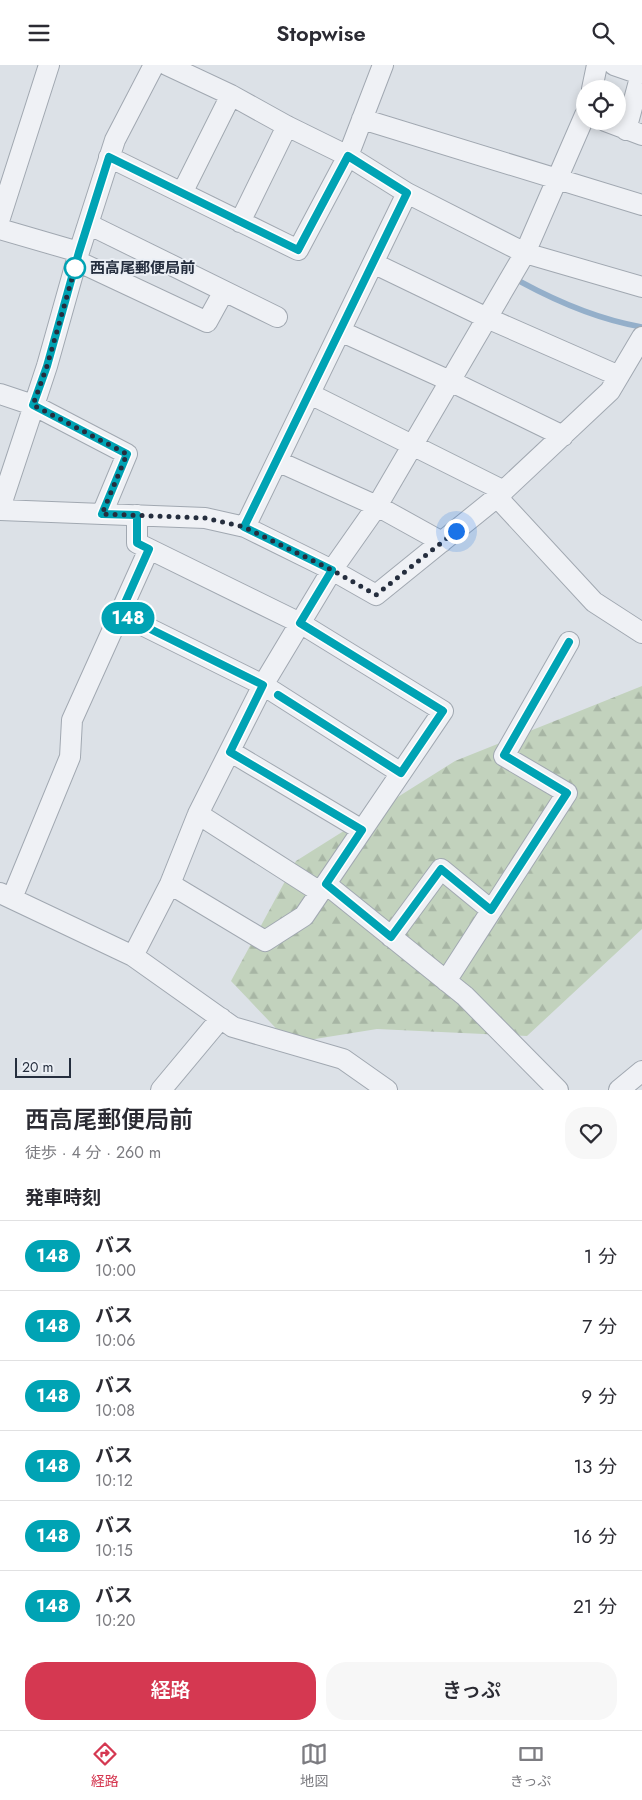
<!DOCTYPE html>
<html lang="ja">
<meta charset="utf-8">
<style>
body{margin:0;font-family:Jost,"Noto Sans JP",sans-serif;background:#f7f7f7;color:#2b2b33;height:100vh;display:flex;flex-direction:column;font-size:19px;white-space:nowrap}
*{box-sizing:border-box;margin:0}
p{font-size:16px;color:#7c7c81}
.icon{flex:none;width:28px;height:28px;fill:none;stroke:currentColor;stroke-width:2;stroke-linecap:round;stroke-linejoin:round}
.map{position:relative;height:1025px;overflow:hidden}
.drawer{display:flex;flex-direction:column;background:#fff;flex:1}
.drawer>*{flex:none}
.badge{padding:0 10px;border-radius:16px;font-size:18px;line-height:32px}
.tools{position:absolute;left:576px;top:15px;display:grid;gap:10px}
.tools a{display:grid;place-items:center;width:50px;height:50px;border-radius:50%;background:#fff;box-shadow:0 2px 8px #0003;font-size:25px}
.scale{position:absolute;left:15px;bottom:12px;width:56px;box-sizing:border-box;padding-left:5px;border:2px solid #252e3e;border-top:0;font-size:14px;line-height:18px;white-space:nowrap;color:#252e3e;-webkit-text-stroke:4px #ebeff5;paint-order:stroke}
.you{position:absolute;width:25px;height:25px;margin:-12px;border:4px solid #fff;border-radius:50%;background:#1a73e8;box-shadow:0 0 0 8px #1a73e833}
.map>.badge{position:absolute;translate:-50% -50%;box-shadow:0 0 0 2px #fff}
h2{padding:0 25px;font-size:19px;line-height:45px}
.round{display:grid;place-items:center;flex:none;width:52px;height:52px;border-radius:20px;background:#f7f7f7}
.headline{display:flex;align-items:center;justify-content:space-between;height:85px;padding:0 25px}
h1{font-size:24px;font-weight:600;line-height:38px}
.action{display:flex;gap:10px;margin-top:auto;padding:10px 25px}
.action a{flex:1;height:58px;border-radius:20px;background:#d53851;color:#fff;font-size:20px;font-weight:600;line-height:58px;text-align:center}
.action a+a{background:#f7f7f7;color:#2b2b33}
ul{padding:0;list-style:none}
li{display:flex;align-items:center;gap:15px;height:70px;padding:0 25px;border-top:1px solid #e1e1e2}
li div{flex:1}
li b{display:block;font-size:19px}
li em{font-style:normal}
li .badge{min-width:55px;font-weight:700;text-align:center}
header{display:flex;justify-content:space-between;align-items:center;height:65px;padding:0 25px;background:#fff;font-size:22px;font-weight:600}
.tab-bar{display:flex;justify-content:space-around;align-items:center;height:70px;border-top:1px solid #e1e1e2;background:#fff;font-size:14px;color:#7c7c81}
.tab-bar a{display:grid;justify-items:center;gap:2px}
.tab-bar .active{color:#d53851}
.map>svg:first-child{display:block}
.forest{fill:url(#forest-firs)}
.lines{fill:none;stroke-linecap:round;stroke-linejoin:round}
.stream{stroke:#94afca;stroke-width:5.5}
.minor-casing{stroke:#a1a8b1;stroke-width:22}
.minor{stroke:#eff1f5;stroke-width:20}
.line-casing{stroke:#fff;stroke-width:11}
.line{stroke:#00a3b4;stroke-width:8}
.walk{stroke:#252e3e;stroke-width:5;stroke-dasharray:0 9}
.stop-dot{fill:#fff;stroke:#00a3b4;stroke-width:2.5}
.labels{text-anchor:middle;stroke-width:4;stroke-linejoin:round;paint-order:stroke}
.stop-label{font-size:15px;font-weight:bold;fill:#252e3e;stroke:#ebeff5;text-anchor:start}
</style>
<header><svg class="icon" aria-label="menu" viewBox="0 0 24 24"><path d="M4 6h16M4 12h16M4 18h16"/></svg>Stopwise<svg class="icon" aria-label="search" viewBox="0 0 24 24"><circle cx="10" cy="10" r="6"/><path d="M15 15l6 6"/></svg></header>
<div class="map">
<svg width="642" height="1025" viewBox="0 0 642 1025">
<defs>
<pattern id="forest-firs" width="22" height="20" patternUnits="userSpaceOnUse" patternTransform="scale(1.25)"><rect width="22" height="20" fill="#c2d2bd"/><path d="M5 1l3.5 6h-7zM16 11l3.5 6h-7z" fill="#a7b5a4"/></pattern>
</defs>
<rect width="100%" height="100%" fill="#dce1e7"/>
<path class="forest" d="M642,621v243l-115,107 -150,-7 -87,14 -59,-62 65,-120 159,-100z"/>
<g class="lines">
<path class="stream" d="M521,217c37,20 80,38 121,45"/>
<defs>
<path id="minor" d="M167,0l64,30 56,31 61,30 59,37 118,60 117,34
M614,0l26,9
M592,24l5,-24
M362,54l280,86
M605,56l37,14
M626,65l16,-60
M109,92l189,93 50,-94 35,-91
M182,128l49,-98
M0,153l49,-153
M240,157l47,-96
M88,159l189,93
M0,164l79,23
M77,196l130,61 17,-31
M373,198l114,55 132,58
M340,266l110,50 113,55
M0,329l33,11 94,49 -25,60
M310,329l194,97
M277,396l100,45 65,36
M497,432l97,105 48,31
M0,443l47,-142 32,-114 36,-112 39,-75
M0,445l205,8 40,9 87,43 44,25 121,-98 113,-106 32,-54
M137,450v28l163,80 143,88 -139,205 -39,25 -95,-57
M245,462l162,-334
M120,549l143,71 138,88
M231,687l131,78
M198,749l122,78
M326,819l139,112 93,94
M0,828l133,63 100,71 110,32 44,31
M12,833l58,-141 2,-37 77,-171
M391,872l50,-68 50,41
M133,891l37,-72 28,-70 65,-129 69,-115 45,-64 148,-253 60,-138
M446,916l121,-188 -63,-37 65,-114
M161,1025l60,-72
M619,1025l23,-19"/>
</defs>
<use href="#minor" class="minor-casing"/>
<use href="#minor" class="minor"/>
</g>
<g class="lines">
<defs>
<path id="line" d="M278,630l123,78 42,-62 -143,-88 32,-53 -88,-43 163,-334 -59,-37 -50,94 -189,-93 -30,95 -32,114 -14,39 94,49 -25,60 35,1v28l12,6 -29,65 143,71 -33,67 132,78 -36,54 65,53 50,-68 50,41 76,-117 -63,-38 65,-113"/>
</defs>
<use href="#line" class="line-casing"/>
<use href="#line" class="line"/>
<path class="walk" d="M75,203l2,-7 -30,105 -14,39 94,49 -25,60 103,4 39,9 88,43 44,25 80,-64"/>
</g>
<circle class="stop-dot" cx="75" cy="203" r="10"/>
<g class="labels">
<g class="stop-label">
<text x="90" y="208">西高尾郵便局前</text>
</g>
</g>
</svg>
<div class="tools">
<a><svg class="icon" aria-label="locate" viewBox="0 0 24 24"><circle cx="12" cy="12" r="6"/><path d="M12 2v4M12 18v4M2 12h4M18 12h4"/></svg></a>
</div>
<div class="scale">20 m</div>
<div class="you" style="left:456px;top:466px"></div>
<b class="badge" style="left:128px;top:553px;background:#00a3b4;color:#fff">148</b>
</div>
<section class="drawer">
<div class="headline"><div><h1>西高尾郵便局前</h1><p>徒歩 · 4 分 · 260 m</p></div><a class="round"><svg class="icon" aria-label="heart" viewBox="0 0 24 24"><path d="M12 20l-8-8c-3-5 5-10 8-4 3-6 11-1 8 4z"/></svg></a></div>
<h2>発車時刻</h2>
<ul>
<li><span class="badge" style="background:#00a3b4;color:#fff">148</span><div><b>バス</b><p>10:00</p></div><em>1 分</em></li>
<li><span class="badge" style="background:#00a3b4;color:#fff">148</span><div><b>バス</b><p>10:06</p></div><em>7 分</em></li>
<li><span class="badge" style="background:#00a3b4;color:#fff">148</span><div><b>バス</b><p>10:08</p></div><em>9 分</em></li>
<li><span class="badge" style="background:#00a3b4;color:#fff">148</span><div><b>バス</b><p>10:12</p></div><em>13 分</em></li>
<li><span class="badge" style="background:#00a3b4;color:#fff">148</span><div><b>バス</b><p>10:15</p></div><em>16 分</em></li>
<li><span class="badge" style="background:#00a3b4;color:#fff">148</span><div><b>バス</b><p>10:20</p></div><em>21 分</em></li>
</ul>
<div class="action"><a>経路</a><a>きっぷ</a></div>
</section>
<nav class="tab-bar">
<a class="active"><svg class="icon" aria-label="directions" viewBox="0 0 24 24"><path d="M12 3l9 9-9 9-9-9zM9 14v-3h6M13 9l2 2-2 2"/></svg>経路</a>
<a><svg class="icon" aria-label="map" viewBox="0 0 24 24"><path d="M3 6l6-2 6 2 6-2v14l-6 2-6-2-6 2zM9 4v14M15 6v14"/></svg>地図</a>
<a><svg class="icon" aria-label="tickets" viewBox="0 0 24 24"><path d="M3 7h18v10H3zM15 7v10"/></svg>きっぷ</a>
</nav>
